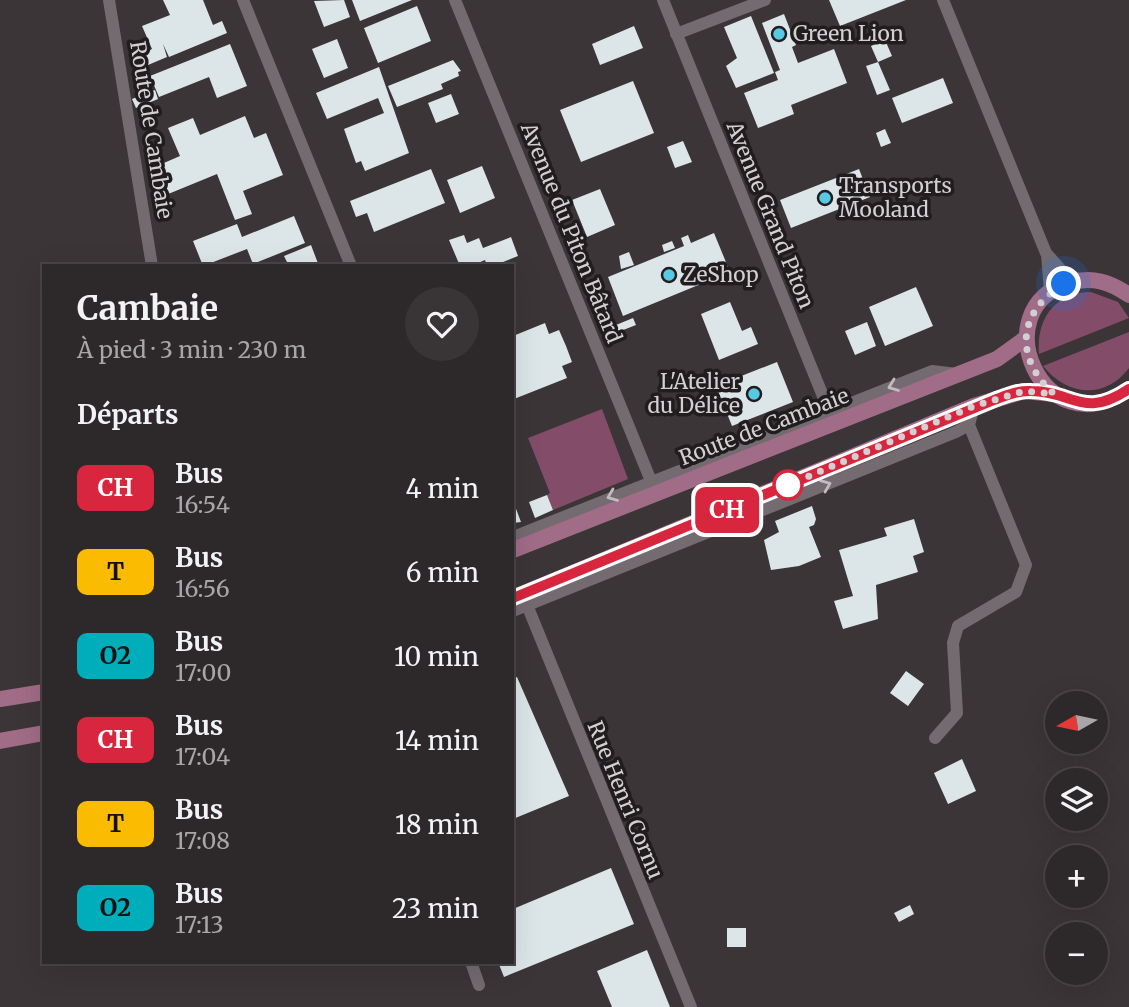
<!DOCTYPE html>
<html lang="fr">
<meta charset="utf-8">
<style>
body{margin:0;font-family:Merriweather,serif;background:#393436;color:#f1f3f6;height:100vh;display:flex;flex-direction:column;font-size:26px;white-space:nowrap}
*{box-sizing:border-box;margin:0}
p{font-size:23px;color:#a7a6a8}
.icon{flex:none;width:38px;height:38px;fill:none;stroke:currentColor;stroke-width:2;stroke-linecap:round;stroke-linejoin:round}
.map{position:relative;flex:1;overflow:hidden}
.side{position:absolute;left:42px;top:264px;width:472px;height:700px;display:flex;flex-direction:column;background:#2d282a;border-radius:0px;box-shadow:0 7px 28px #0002,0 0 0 2px #484447}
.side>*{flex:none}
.badge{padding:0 14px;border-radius:10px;font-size:24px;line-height:46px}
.needle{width:46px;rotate:261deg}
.controls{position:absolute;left:1045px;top:691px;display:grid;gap:14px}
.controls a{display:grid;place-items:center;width:63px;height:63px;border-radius:50%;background:#2d282a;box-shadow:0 7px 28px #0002,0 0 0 2px #484447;font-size:35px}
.you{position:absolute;width:35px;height:35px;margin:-18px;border:5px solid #fff;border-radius:50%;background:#1a73e8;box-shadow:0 0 0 10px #1a73e833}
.map>.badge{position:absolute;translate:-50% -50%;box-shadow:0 0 0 4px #fff}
h2{padding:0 35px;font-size:26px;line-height:63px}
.round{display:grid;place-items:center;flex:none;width:74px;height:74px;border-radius:37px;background:#393436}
.head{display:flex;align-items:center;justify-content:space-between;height:119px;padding:0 35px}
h1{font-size:33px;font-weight:700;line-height:52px}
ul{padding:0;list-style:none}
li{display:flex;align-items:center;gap:21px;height:84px;padding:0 35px}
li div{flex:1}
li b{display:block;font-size:26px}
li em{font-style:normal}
li .badge{min-width:77px;font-weight:700;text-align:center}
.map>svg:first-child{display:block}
.green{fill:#834d6a}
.building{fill:#dce6e9}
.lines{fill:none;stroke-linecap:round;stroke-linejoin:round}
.minor{stroke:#736b6f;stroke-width:12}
.major{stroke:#a16c88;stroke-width:16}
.oneway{stroke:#c1bbbe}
.line-casing{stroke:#fff;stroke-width:16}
.line{stroke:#d7263d;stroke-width:10}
.walk{stroke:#d4cfd2;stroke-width:7;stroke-dasharray:0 12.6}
.poi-dot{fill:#57c9e3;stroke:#211d1f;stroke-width:2.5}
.stop-dot{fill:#fff;stroke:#d7263d;stroke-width:3.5}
.labels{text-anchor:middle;stroke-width:7;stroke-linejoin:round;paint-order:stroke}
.poi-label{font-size:21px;fill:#d4cfd2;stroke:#211d1f;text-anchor:start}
.street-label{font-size:21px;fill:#d4cfd2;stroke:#211d1f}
</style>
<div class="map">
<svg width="1129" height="1007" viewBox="0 0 1129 1007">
<rect width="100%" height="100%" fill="#3c3538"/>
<path class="green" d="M1091,292l27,10 11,16 -90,36c-3,-35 16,-62 52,-62z
M1129,332v36c-24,32 -62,28 -86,-2z
M602,409l26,70 -75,31 -6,-15 3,-2 -22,-55z"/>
<path class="building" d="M163,0h40l10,25 9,-4 5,12 -58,24 -6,-13 4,13 -19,8 -5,-12 9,-4 -10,-23 28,-11z
M344,0l6,17 -26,10 -10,-26z
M352,0h60l-52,21z
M829,0h77l-66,26z
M417,6l14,35 -53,22 -14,-35z
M784,14l12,31 -4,2 6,16 36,-14 13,34 -56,22 3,9 -36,14 -14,-35 34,-13 -3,-8 5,-2 -18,-47z
M751,16l23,57 -38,15 -10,-22 11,-8 -13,-31z
M634,26l9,22 -43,17 -8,-21z
M337,39l11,29 -24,10 -12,-29z
M885,40l7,16 -14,6 12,28 -13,5 -11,-29 12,-4 -7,-16z
M230,44l17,42 -30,12 -8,-21 -50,20 -9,-21z
M453,60l8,11 -3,1 1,4 -18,8 2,5 -46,18 -9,-21z
M379,67l30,86 -44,18 -4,-10 -5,2 -12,-34 40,-16 -6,-15 -51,21 -11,-26z
M943,78l10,25 -51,20 -10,-25z
M633,81l21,52 -73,29 -21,-52z
M155,90l3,9 -22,9 -4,-9z
M451,94l8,20 -23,9 -8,-20z
M245,116l9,22 12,-5 17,42 -40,16 9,23 -17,6 -18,-46 -61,25 -6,-30 30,-13 -12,-28 25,-10 7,17z
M885,129l6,14 -10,4 -5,-14z
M683,141l9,21 -17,6 -8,-21z
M482,166l13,32 -35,15 -13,-33z
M431,169l14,34 -71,29 -7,-19 -11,4 -6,-16z
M859,169l11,28 -79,31 -11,-28z
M600,189l15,36 -28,12 -15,-37z
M294,216l11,27 -52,21 -6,-15 -44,17 -10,-25 44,-17 5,13z
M714,233l16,39 -107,44 -15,-39 76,-31 -3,-8 7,-3 3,8z
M464,235l3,8 12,-5 4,10 28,-11 7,19 -25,10h-6l-2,-6 -14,6h-11l-11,-26z
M672,241l3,7 -11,4 -2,-7z
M311,245l8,21h-30l-5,-10z
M629,252l5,13 -13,4 -2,-13z
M916,287l17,39 -48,20 -16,-39z
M730,302l12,29 9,-4 7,17 -39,16 -18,-46z
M633,318l3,7 -18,7 -2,-7z
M867,322l9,24 -21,9 -10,-24z
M545,323l4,11 10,-4 7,16 6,16 -10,4 5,12 -53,21 -1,-63z
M777,362l16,40 -61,24 -16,-40z
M547,495l6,15 -18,8 -6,-16z
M515,506l6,16 -8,1z
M812,506l4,13 -2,6 -5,2 12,30 -22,9 -28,4 -7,-30 15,-8 -4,-11z
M914,519l10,33 -11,4 5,16 -42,13 2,34 -35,10 -9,-28 19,-5 -14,-46 48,-14 -3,-8z
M906,671l18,13 -16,22 -18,-13z
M517,677l52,119 -56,23v-140z
M962,759l14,32 -28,13 -14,-31z
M611,868l23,56 -130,53 -6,-15h15v-53z
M910,905l4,9 -15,8 -5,-9z
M727,928h19v19h-19z
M647,950l23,57h-58l-15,-36z"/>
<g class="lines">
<path class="minor" d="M109,0l43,266
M243,0l108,266
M455,0l196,481
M663,0l166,411
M943,0l103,253 17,19 17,8
M676,34l89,-34
M1047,254l3,38
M513,537l419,-166 25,3
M527,605l164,402
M513,611l443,-179 13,-7 5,-19
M935,738l22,-25 -4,-70 5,-17 58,-34 10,-27 -57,-140
M471,962l8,23"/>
<path class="major" d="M1129,295c-19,-13 -37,-19 -60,-12 -86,25 -27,167 60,106
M513,550l484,-191 29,-21
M513,598l461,-192 50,-15 30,3
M0,699l44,-7
M0,741l44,-8"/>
</g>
<defs><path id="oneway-chevron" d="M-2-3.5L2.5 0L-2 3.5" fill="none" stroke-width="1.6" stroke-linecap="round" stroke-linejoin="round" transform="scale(1.75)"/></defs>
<g class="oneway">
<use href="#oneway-chevron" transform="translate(893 386) rotate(159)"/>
<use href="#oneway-chevron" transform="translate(826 485) rotate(-22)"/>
<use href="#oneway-chevron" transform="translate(612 496) rotate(158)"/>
</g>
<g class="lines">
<defs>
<path id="line" d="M513,598l481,-198c11,-4 24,-10 37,-9 42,0 52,29 98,-2"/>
</defs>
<use href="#line" class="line-casing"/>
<use href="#line" class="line"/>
<path class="walk" d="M788,485l-7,3 193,-82 50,-15 30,3c-40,-36 -37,-82 10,-110"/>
</g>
<g class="poi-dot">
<circle cx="779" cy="34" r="7"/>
<circle cx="825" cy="198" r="7"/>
<circle cx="669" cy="275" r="7"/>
<circle cx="754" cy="394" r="7"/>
</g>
<circle class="stop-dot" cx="788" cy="485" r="14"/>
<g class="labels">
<g class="poi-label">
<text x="793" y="41">Green Lion</text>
<text x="839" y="193">Transports<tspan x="839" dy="24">Mooland</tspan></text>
<text x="683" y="282">ZeShop</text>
<text x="740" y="389" text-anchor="end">L'Atelier<tspan x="740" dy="24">du Délice</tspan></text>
</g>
<g class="street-label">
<text transform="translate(151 130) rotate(81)" y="7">Route de Cambaie</text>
<text transform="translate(770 215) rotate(68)" y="7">Avenue Grand Piton</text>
<text transform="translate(571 233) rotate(68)" y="7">Avenue du Piton Bâtard</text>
<text transform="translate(764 427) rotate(-21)" y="7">Route de Cambaie</text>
<text transform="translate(625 800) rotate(68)" y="7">Rue Henri Cornu</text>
</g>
</g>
</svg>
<div class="controls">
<a><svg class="needle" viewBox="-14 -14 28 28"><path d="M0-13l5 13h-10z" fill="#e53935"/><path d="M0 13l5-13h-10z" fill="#a7a6a8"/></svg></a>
<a><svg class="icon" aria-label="layers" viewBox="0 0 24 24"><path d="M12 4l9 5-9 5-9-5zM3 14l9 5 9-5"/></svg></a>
<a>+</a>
<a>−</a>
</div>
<div class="you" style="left:1064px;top:284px"></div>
<b class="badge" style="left:727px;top:510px;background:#d7263d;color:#fff">CH</b>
<section class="side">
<div class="head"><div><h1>Cambaie</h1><p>À pied · 3 min · 230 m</p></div><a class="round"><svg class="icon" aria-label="heart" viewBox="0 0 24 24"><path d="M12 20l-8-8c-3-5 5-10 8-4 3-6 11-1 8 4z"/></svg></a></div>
<h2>Départs</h2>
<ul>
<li><span class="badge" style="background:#d7263d;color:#fff">CH</span><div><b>Bus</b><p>16:54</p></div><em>4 min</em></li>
<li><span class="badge" style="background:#fbbb00;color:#111">T</span><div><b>Bus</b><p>16:56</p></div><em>6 min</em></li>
<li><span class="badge" style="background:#00adba;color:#111">O2</span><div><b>Bus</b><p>17:00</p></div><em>10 min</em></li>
<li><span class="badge" style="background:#d7263d;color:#fff">CH</span><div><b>Bus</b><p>17:04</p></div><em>14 min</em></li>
<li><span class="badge" style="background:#fbbb00;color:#111">T</span><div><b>Bus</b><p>17:08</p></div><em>18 min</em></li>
<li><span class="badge" style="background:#00adba;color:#111">O2</span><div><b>Bus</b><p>17:13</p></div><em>23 min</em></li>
</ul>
</section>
</div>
